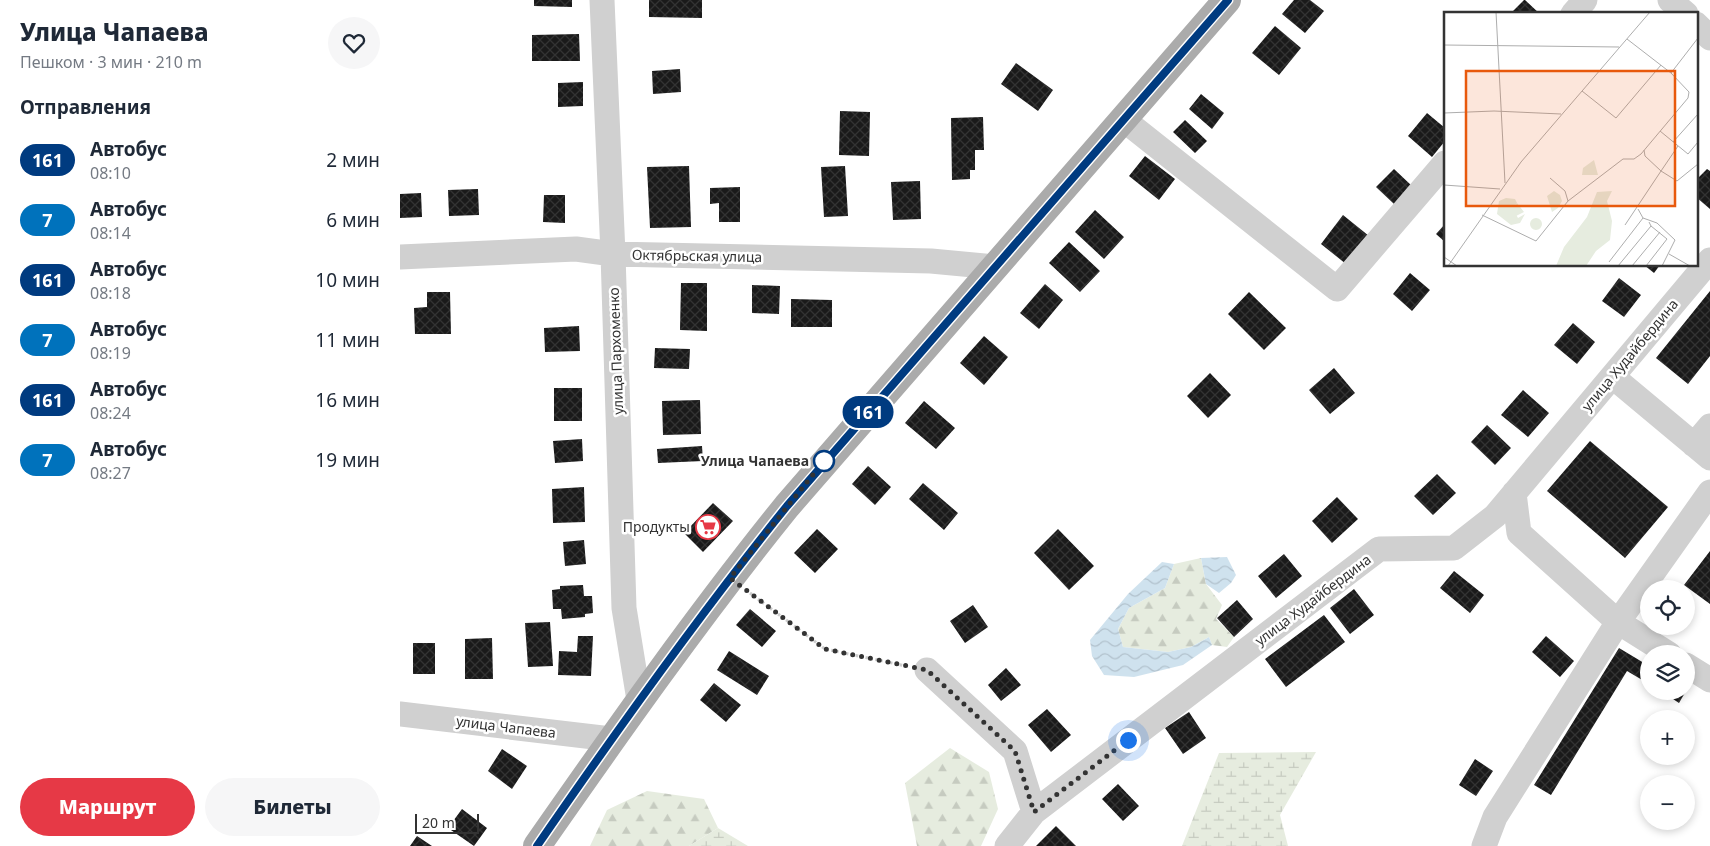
<!DOCTYPE html>
<html lang="ru">
<meta charset="utf-8">
<style>
body{margin:0;font-family:"Noto Sans",sans-serif;background:#f6f6f7;color:#1f2937;height:100vh;display:flex;flex-direction:column;font-size:19px;white-space:nowrap}
*{box-sizing:border-box;margin:0}
p{font-size:16px;color:#747a83}
.icon{flex:none;width:28px;height:28px;fill:none;stroke:currentColor;stroke-width:2;stroke-linecap:round;stroke-linejoin:round}
.map{position:relative;flex:1;overflow:hidden}
.side{display:flex;flex-direction:column;background:#fff;width:400px}
.side>*{flex:none}
.badge{padding:0 10px;border-radius:16px;font-size:18px;line-height:32px}
.fabs{position:absolute;left:1240px;top:580px;display:grid;gap:10px}
.fabs a{display:grid;place-items:center;width:55px;height:55px;border-radius:50%;background:#fff;box-shadow:0 2px 8px #0003;font-size:25px}
.scale{position:absolute;left:15px;bottom:12px;width:64px;box-sizing:border-box;padding-left:5px;border:2px solid #333;border-top:0;font-size:14px;line-height:18px;white-space:nowrap;color:#333;-webkit-text-stroke:4px #fff;paint-order:stroke}
.you{position:absolute;width:25px;height:25px;margin:-12px;border:4px solid #fff;border-radius:50%;background:#1a73e8;box-shadow:0 0 0 8px #1a73e833}
.map>.badge{position:absolute;translate:-50% -50%;box-shadow:0 0 0 2px #fff}
h2{padding:0 20px;font-size:19px;line-height:45px}
.round{display:grid;place-items:center;flex:none;width:52px;height:52px;border-radius:26px;background:#f6f6f7}
.headline{display:flex;align-items:center;justify-content:space-between;height:85px;padding:0 20px}
h1{font-size:24px;font-weight:800;line-height:38px}
.primary-button{display:flex;gap:10px;margin-top:auto;padding:10px 20px}
.primary-button a{flex:1;height:58px;border-radius:30px;background:#e63946;color:#fff;font-size:20px;font-weight:800;line-height:58px;text-align:center}
.primary-button a+a{background:#f6f6f7;color:#1f2937}
ul{padding:0;list-style:none}
li{display:flex;align-items:center;gap:15px;height:60px;padding:0 20px}
li div{flex:1}
li b{display:block;font-size:19px}
li em{font-style:normal}
li .badge{min-width:55px;font-weight:700;text-align:center}
main{display:flex;flex:1;min-height:0}
.map>svg:first-child{display:block}
.forest{fill:url(#forest-firs)}
.wetland{fill:url(#wetland-marsh)}
.water{fill:url(#water-waves)}
.building{fill:url(#building-cross-hatch)}
.lines{fill:none;stroke-linecap:round;stroke-linejoin:round}
.path{stroke:#cdcdcd;stroke-width:3;stroke-dasharray:2.5 2.5;stroke-linecap:butt}
.minor{stroke:#d0d0d0;stroke-width:25}
.major{stroke:#ababab;stroke-width:28}
.line-casing{stroke:#fff;stroke-width:11}
.line{stroke:#003b80;stroke-width:8}
.walk{stroke:#333;stroke-width:5;stroke-dasharray:0 9}
.stop-dot{fill:#fff;stroke:#003b80;stroke-width:2.5}
.labels{text-anchor:middle;stroke-width:5;stroke-linejoin:round;paint-order:stroke}
.street-label{font-size:14px;fill:#333;stroke:#fff}
.stop-label{font-size:14px;font-weight:bold;fill:#333;stroke:#fff;text-anchor:end}
.poi-label{font-size:14px;fill:#333;stroke:#fff;text-anchor:end}
.inset-road{fill:none;stroke:#adadad;stroke-width:1}
.view{fill:#e8590c;fill-opacity:0.15;stroke:#e8590c;stroke-width:2.5}
.inset-edge{fill:none;stroke:#333;stroke-width:2.5}
</style>
<main>
<section class="side">
<div class="headline"><div><h1>Улица Чапаева</h1><p>Пешком · 3 мин · 210 m</p></div><a class="round"><svg class="icon" aria-label="heart" viewBox="0 0 24 24"><path d="M12 20l-8-8c-3-5 5-10 8-4 3-6 11-1 8 4z"/></svg></a></div>
<h2>Отправления</h2>
<ul>
<li><span class="badge" style="background:#003b80;color:#fff">161</span><div><b>Автобус</b><p>08:10</p></div><em>2 мин</em></li>
<li><span class="badge" style="background:#0072bc;color:#fff">7</span><div><b>Автобус</b><p>08:14</p></div><em>6 мин</em></li>
<li><span class="badge" style="background:#003b80;color:#fff">161</span><div><b>Автобус</b><p>08:18</p></div><em>10 мин</em></li>
<li><span class="badge" style="background:#0072bc;color:#fff">7</span><div><b>Автобус</b><p>08:19</p></div><em>11 мин</em></li>
<li><span class="badge" style="background:#003b80;color:#fff">161</span><div><b>Автобус</b><p>08:24</p></div><em>16 мин</em></li>
<li><span class="badge" style="background:#0072bc;color:#fff">7</span><div><b>Автобус</b><p>08:27</p></div><em>19 мин</em></li>
</ul>
<div class="primary-button"><a>Маршрут</a><a>Билеты</a></div>
</section>
<div class="map">
<svg width="1310" height="846" viewBox="0 0 1310 846">
<defs>
<pattern id="forest-firs" width="22" height="20" patternUnits="userSpaceOnUse" patternTransform="scale(1.25)"><rect width="22" height="20" fill="#e6ecdf"/><path d="M5 1l3.5 6h-7zM16 11l3.5 6h-7z" fill="#c6cbc0"/></pattern>
<pattern id="wetland-marsh" width="20" height="14" patternUnits="userSpaceOnUse" patternTransform="scale(1.25)"><rect width="20" height="14" fill="#e6ecdf"/><path d="M1 5h8M5 5V1M11 12h8M15 12V8" fill="none" stroke="#c6cbc0"/></pattern>
<pattern id="water-waves" width="16" height="10" patternUnits="userSpaceOnUse" patternTransform="scale(1.25)"><rect width="16" height="10" fill="#cfe2ee"/><path d="M0 5q4-4 8 0t8 0" fill="none" stroke="#b2c2cd"/></pattern>
<pattern id="building-cross-hatch" width="8" height="8" patternUnits="userSpaceOnUse" patternTransform="scale(1.25)"><rect width="8" height="8" fill="#1a1a1a"/><path d="M0 0l8 8M0 8l8-8" fill="none" stroke="#333"/></pattern>
</defs>
<rect width="100%" height="100%" fill="#fff"/>
<path class="forest" d="M801,558l5,26 16,21 -6,14 18,18 -7,10 -15,-2 -3,-8 -18,10 -23,5 -45,-5 -5,-18 11,-21 36,-20 9,-24z
M550,748l39,24 9,37 -17,37h-64l-12,-63z
M247,791l57,8 14,29 -29,18h-99l17,-36z"/>
<path class="wetland" d="M916,752l-36,63 8,31h-106l37,-93z
M318,828l30,18h1h-60z"/>
<path class="water" d="M827,557l9,18 -5,8 -12,10 -13,-9 -5,-26z
M762,562l12,2 -9,24 -36,20 -11,21 5,18 45,5 23,-5 18,-10 3,8 -29,20 -49,12 -30,-2 -12,-19 -2,-16 38,-46z"/>
<path class="building" d="M134,0h38v7l-38,-1z
M249,0h53v18l-53,-1z
M894,0h16l14,11 -19,22 -23,-19z
M1124,0h1l15,14h-30z
M875,26l26,22 -22,27 -27,-22z
M179,34l1,27h-48v-26z
M616,63l37,27 -15,21 -37,-27z
M280,69l1,23 -28,2 -1,-23z
M183,82v24l-25,1v-24z
M801,94l23,19 -12,16 -23,-20z
M440,111l30,1 -1,44 -30,-1z
M1027,113l18,15v13l-13,16 -24,-21z
M583,117l1,33h-9v20h-5v9l-18,1 -1,-62z
M785,120l22,21 -12,12 -22,-21z
M745,156l30,23 -16,21 -30,-24z
M289,166l2,61 -41,1 -3,-61z
M445,166l3,50 -24,1 -3,-50z
M994,169l18,17 -18,18 -18,-17z
M1307,169l3,2v38l-14,-12v-17z
M520,181l1,38 -28,1 -2,-38z
M340,187v35h-21v-19l-9,1v-16z
M78,189l1,26 -30,1 -1,-26z
M21,193l1,24 -22,1v-24z
M144,195h21v28l-22,-1z
M695,210l29,27 -20,22 -29,-27z
M943,215l26,21 -23,28 -25,-20z
M1045,224v18l-9,-8z
M669,242l31,29 -20,21 -31,-29z
M1244,265h16l-6,8z
M1010,273l20,17 -18,21 -19,-17z
M1219,278l22,17 -17,22 -22,-16z
M281,283h26v48l-27,-1z
M645,284l18,16 -24,29 -19,-16z
M352,285l28,1 -1,28 -27,-1z
M1310,291v65l-22,28 -32,-26z
M27,292h23l1,42h-36l-1,-26 13,-1z
M849,292l37,36 -22,22 -36,-36z
M391,299l41,1v27h-41z
M1173,323l22,19 -18,22 -23,-19z
M179,326l1,25 -35,1 -1,-24z
M584,336l24,21 -24,28 -24,-22z
M255,348l35,1 -1,20 -35,-1z
M934,368l21,25 -25,21 -21,-24z
M810,373l21,22 -23,23 -21,-22z
M154,388h28v33h-28z
M1123,390l26,23 -21,24 -27,-22z
M300,400l1,34 -38,1 -1,-34z
M524,401l31,27 -19,21 -31,-26z
M1087,425l24,23 -16,17 -24,-23z
M182,439l1,22 -28,2 -2,-22z
M1190,441l78,66 -43,51 -78,-67z
M302,446l1,15 -45,2 -1,-14z
M468,466l23,21 -16,18 -23,-21z
M1037,474l19,19 -23,22 -19,-19z
M523,483l35,30 -14,17 -35,-31z
M184,487l1,35 -32,1 -1,-34z
M937,497l21,22 -26,24 -20,-22z
M313,503l20,18 -30,31 -19,-19z
M417,529l21,20 -23,24 -21,-20z
M658,529l36,37 -25,24 -35,-37z
M184,540l2,24 -21,2 -2,-24z
M1310,551v53l-26,-19z
M884,554l18,22 -26,22 -18,-22z
M1054,571l30,24 -14,18 -30,-25z
M183,585l1,11h8l1,17 -8,1v3l-23,2 -1,-10h-8l-1,-19 8,-1v-3z
M954,589l20,26 -24,19 -20,-26z
M837,600l16,19 -19,18 -17,-19z
M573,605l15,22 -23,16 -15,-22z
M350,609l26,22 -14,16 -26,-22z
M924,615l21,27 -59,45 -21,-28z
M150,622l3,44 -25,1 -3,-44z
M178,636h15l-2,40 -33,-1 1,-24 18,1z
M1146,636l28,25 -14,16 -28,-25z
M92,638l1,41h-28v-40z
M13,643h22v31h-22z
M1219,648l30,18v18l-22,-13 -76,124 -17,-10z
M329,651l40,25 -12,19 -40,-25z
M606,668l15,17 -20,16 -13,-16z
M314,683l27,22 -15,17 -26,-22z
M1261,691h25l-7,12z
M647,709l24,26 -20,17 -23,-27z
M789,712l17,26 -23,16 -18,-26z
M102,749l25,17 -15,23 -24,-18z
M1075,759l18,12 -17,25 -17,-11z
M718,784l21,22 -16,15 -21,-22z
M62,809l25,19 -13,18 -26,-18z
M656,826l20,20h-40z
M17,836l15,10h-22z"/>
<g class="lines">
<path class="path" d="M350,593l75,56 81,17"/>
<path class="minor" d="M202,0l11,254 11,354 15,92
M1270,0l16,14
M1173,14l12,-14
M1296,24l14,14
M724,120l213,169 108,-126
M0,257l176,-8 37,5 318,7 64,6
M1213,377l97,81
M1294,445l16,-19
M1269,654l-51,-32 92,-130
M1286,665l24,15
M527,670l88,81 19,61
M0,714l211,25
M607,846l27,-34 345,-263 75,-1 41,-32 215,-256
M1084,846l11,-29 123,-195 -99,-89 -5,-40"/>
<path class="major" d="M137,846c81,-116 162,-231 250,-340l440,-506"/>
</g>
<g class="lines">
<defs>
<path id="line" d="M137,846c80,-116 162,-231 250,-340l441,-506"/>
</defs>
<use href="#line" class="line-casing"/>
<use href="#line" class="line"/>
<path class="walk" d="M424,461l-94,117 95,71 102,21 88,81 19,61 94,-72"/>
</g>
<defs>
<symbol id="supermarket-ring" viewBox="-11 -11 22 22"><circle r="9.5" fill="#fff" stroke="#e63946" stroke-width="1.5"/><path d="M-6-5.5h2.5l.6 2H6L4.5 2H-2.5L-4.4-4H-6ZM-1.5 3.2a1.3 1.3 0 1 0 .1 0ZM3 3.2a1.3 1.3 0 1 0 .1 0Z" fill="#e63946"/></symbol>
</defs>
<g fill-rule="evenodd">
<use href="#supermarket-ring" x="294" y="513" width="28" height="28"/>
</g>
<circle class="stop-dot" cx="424" cy="461" r="10"/>
<g class="labels">
<g class="street-label">
<text transform="translate(297 256) rotate(1)" y="5">Октябрьская улица</text>
<text transform="translate(216 351) rotate(-92)" y="5">улица Пархоменко</text>
<text transform="translate(1230 355) rotate(-50)" y="5">улица Худайбердина</text>
<text transform="translate(913 600) rotate(-37)" y="5">улица Худайбердина</text>
<text transform="translate(106 727) rotate(7)" y="5">улица Чапаева</text>
</g>
<g class="stop-label">
<text x="409" y="466">Улица Чапаева</text>
</g>
<g class="poi-label">
<text x="290" y="532">Продукты</text>
</g>
</g>
<g transform="translate(1044 12)">
<rect width="254" height="254" fill="#fff"/>
<path d="M150,148l4,15h-16l1,-7zM110,179l6,4 2,6 -4,7 -6,4 -5,-16zM62,186l9,1 2,4 -5,4 6,11 7,-4 -5,9 -9,2 -14,-11 2,-13z" fill="#e6ecdf"/>
<path d="M168,179l-5,10 5,20 -2,19 -14,11 -10,15h-30l8,-19 23,-30 10,-25zM73,191l7,9 -14,7 2,-12zM86 212a6 6 0 1 1 12 0a6 6 0 1 1-12 0Z" fill="#e6ecdf"/>
<path class="inset-road" d="M52,0l9,171M0,33l175,2M227,61l27,-35M138,79l34,27 45,-53M0,101l50,-2 67,3M216,119l28,23 10,-12M229,130l25,-28M234,134l-17,25 16,10 21,-17M106,166l15,13 3,10M0,173l56,4M194,197l5,9 14,5 18,17 -13,26M38,203l54,26 32,-40 55,-42h11l7,-5 47,-56 1,-6 -18,-19 -44,-34M181,213l36,-54 -16,-15 -1,-6M225,242l21,12M0,245l13,9M165,250l34,-44M4,254l73,-104 129,-150M174,254l33,-40 -2,-4M188,254l28,-34M202,254l21,-27 -16,-13"/>
<path class="view" d="M22,59h209v135h-209z"/>
<rect width="254" height="254" class="inset-edge"/>
</g>
</svg>
<div class="fabs">
<a><svg class="icon" aria-label="locate" viewBox="0 0 24 24"><circle cx="12" cy="12" r="6"/><path d="M12 2v4M12 18v4M2 12h4M18 12h4"/></svg></a>
<a><svg class="icon" aria-label="layers" viewBox="0 0 24 24"><path d="M12 4l9 5-9 5-9-5zM3 14l9 5 9-5"/></svg></a>
<a>+</a>
<a>−</a>
</div>
<div class="scale">20 m</div>
<div class="you" style="left:728px;top:740px"></div>
<b class="badge" style="left:468px;top:412px;background:#003b80;color:#fff">161</b>
</div>
</main>
